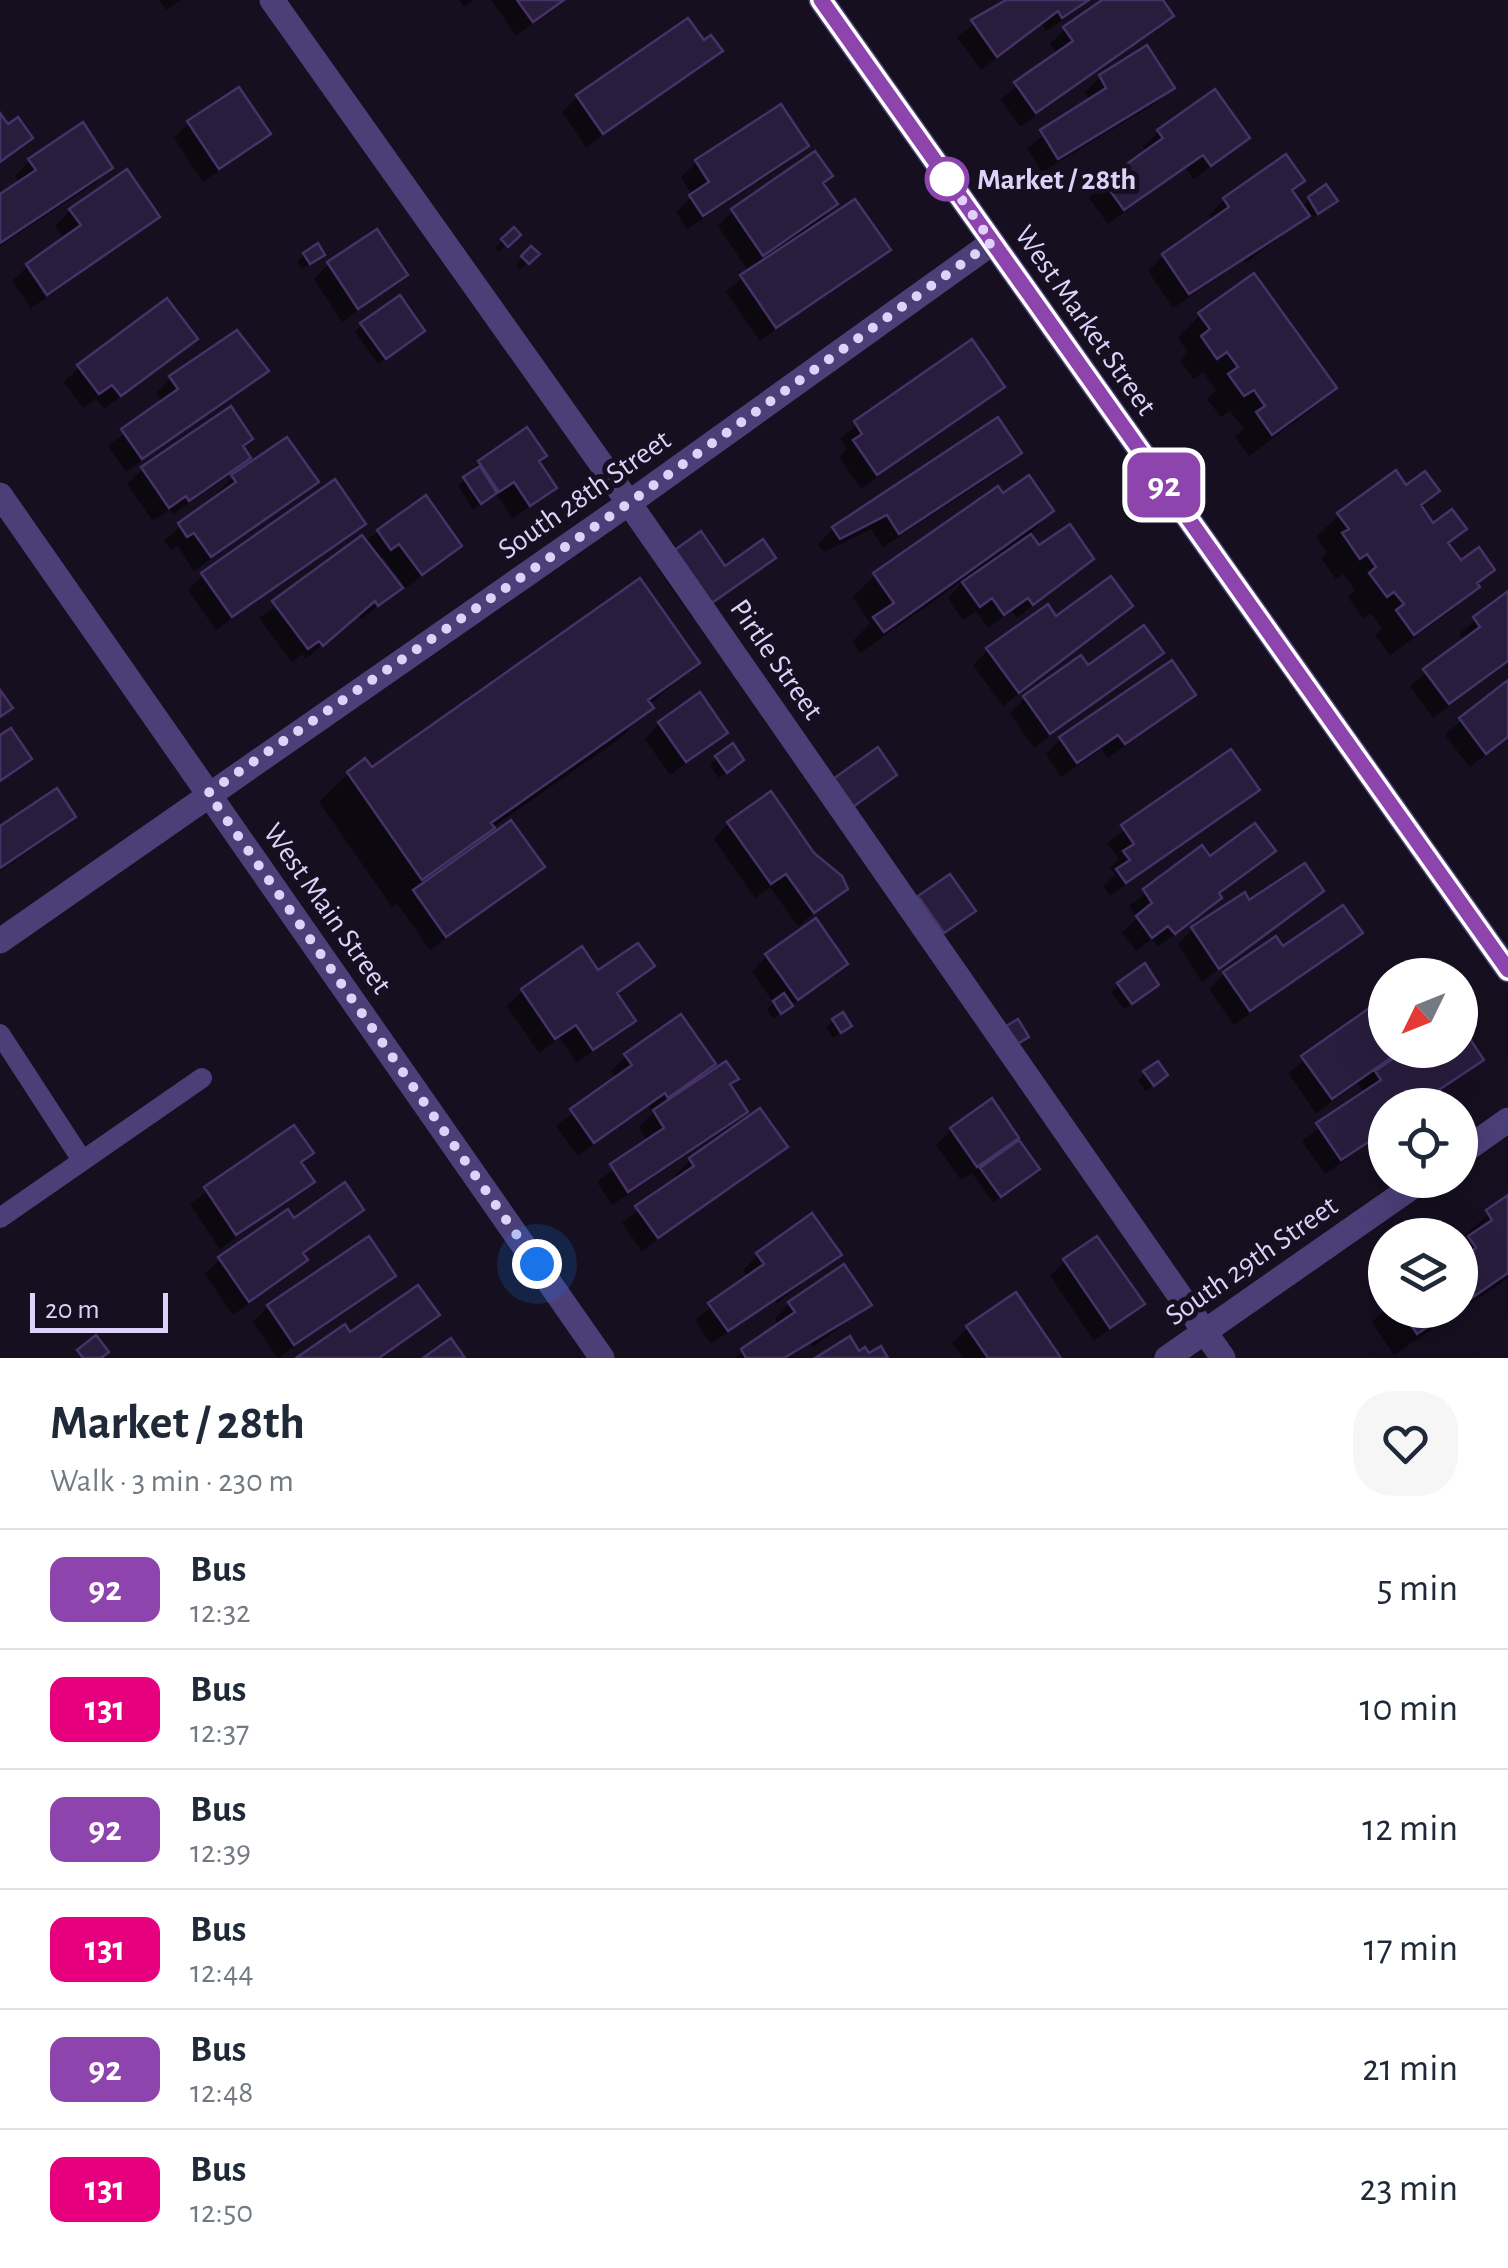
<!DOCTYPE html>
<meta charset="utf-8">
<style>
body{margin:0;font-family:"Alegreya Sans",sans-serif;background:#f6f6f7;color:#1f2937;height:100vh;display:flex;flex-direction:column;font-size:38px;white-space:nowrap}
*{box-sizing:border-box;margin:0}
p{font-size:32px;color:#747a83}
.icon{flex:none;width:55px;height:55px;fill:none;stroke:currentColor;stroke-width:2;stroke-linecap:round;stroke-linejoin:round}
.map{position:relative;height:1358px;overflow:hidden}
.drawer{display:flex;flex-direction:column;background:#fff;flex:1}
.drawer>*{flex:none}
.badge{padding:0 20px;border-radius:15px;font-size:35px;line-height:65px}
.needle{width:65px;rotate:227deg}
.buttons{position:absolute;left:1368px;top:958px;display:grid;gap:20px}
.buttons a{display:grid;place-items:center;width:110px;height:110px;border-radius:50%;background:#fff;box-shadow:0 10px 40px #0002;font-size:50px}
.scale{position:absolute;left:30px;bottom:25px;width:138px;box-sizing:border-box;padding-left:10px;border:5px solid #ded2fa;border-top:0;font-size:28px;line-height:35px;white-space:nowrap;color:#ded2fa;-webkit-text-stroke:8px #150f1f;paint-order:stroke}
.you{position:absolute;width:50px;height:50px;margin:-25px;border:8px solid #fff;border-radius:50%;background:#1a73e8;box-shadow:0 0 0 15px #1a73e833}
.map>.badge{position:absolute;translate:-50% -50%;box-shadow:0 0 0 5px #fff}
.round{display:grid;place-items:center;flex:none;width:105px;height:105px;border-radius:40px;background:#f6f6f7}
.summary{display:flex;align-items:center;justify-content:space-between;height:170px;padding:0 50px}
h1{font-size:48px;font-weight:700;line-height:75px}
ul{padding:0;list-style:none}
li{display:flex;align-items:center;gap:30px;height:120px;padding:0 50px;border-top:2px solid #e0e1e3}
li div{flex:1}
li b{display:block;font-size:38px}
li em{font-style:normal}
li .badge{min-width:110px;font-weight:700;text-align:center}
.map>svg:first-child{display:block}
.shadow{fill:#0007}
.building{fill:#291d3e;stroke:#463267;stroke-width:2.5}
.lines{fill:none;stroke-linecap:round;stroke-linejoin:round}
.service{stroke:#4b3f78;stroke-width:20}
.minor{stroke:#4b3f78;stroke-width:25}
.tertiary{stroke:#4b3f78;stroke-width:25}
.line-casing{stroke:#fff;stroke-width:22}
.line{stroke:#8e44ad;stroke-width:15}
.walk{stroke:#ded2fa;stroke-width:10;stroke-dasharray:0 18}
.stop-dot{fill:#fff;stroke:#8e44ad;stroke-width:5}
.labels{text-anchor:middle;stroke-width:10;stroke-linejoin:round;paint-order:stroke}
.stop-label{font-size:30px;font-weight:bold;fill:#ded2fa;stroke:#150f1f;text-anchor:start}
.street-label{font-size:30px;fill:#ded2fa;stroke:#150f1f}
</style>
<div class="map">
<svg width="1508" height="1358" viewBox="0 0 1508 1358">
<rect width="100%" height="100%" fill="#150f1f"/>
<path class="shadow" d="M159,0h22l-14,10z
M459,0h15l-10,7z
M491,0h75l-50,35z
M1008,0h84l-46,31 -4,-7 -61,46 -24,-33z
M1107,0h53l10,16 -150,111 -19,-28 56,-44 -7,-11 15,-15z
M703,44l17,6 -134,97 -24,-35 16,-15z
M1100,77l71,11 -15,15 -114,69 -15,-24 63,-47 -5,-9z
M1215,92l32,46 -53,41 -8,-11 -78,56 -19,-26 58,-46 -4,-5 15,-15z
M189,123l79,11 -65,48 -29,-44z
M82,126l28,42 -15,15 -95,63v-49l20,-13 -5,-8 15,-15z
M805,146l-15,15 -103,68 -11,-17 17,-16 -12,-19 16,-15z
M1302,181l-12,11 11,15 8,-8 19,9 -18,11 -2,-4 -62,48 -3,-3 -70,48 -25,-37 15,-15 50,-35 -4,-6 15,-15z
M821,184l14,20 -22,26 74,19 -127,92 -34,-49 23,-20 -31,-46 15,-15z
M70,211l87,6 -106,78 -21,-30 35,-26 -10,-13z
M514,230l4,4 -19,18 -4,-4z
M531,250l5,4 -15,15 -5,-4z
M304,255h18l-20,14 -5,-7z
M329,264l75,11 -62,47 -28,-43z
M26,268l20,30 -15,10 -19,-27z
M1200,315l134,73 -23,22 -62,46 -14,-19 9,-8 -14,-18 -9,6 -14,-18 9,-9 -13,-18 -9,7 -14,-19 8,-8 -10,-14z
M362,325l53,12 -37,27 -23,-32z
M194,339l-90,70 -8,-11 -13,10 -19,-26 15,-15z
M971,342l31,44 -141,103 -22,-32 8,-8 -7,-11z
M266,370l-140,102 -18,-26 55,-43 -7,-10 15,-15z
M241,448l7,10 -15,15 -60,41 -3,-5 -17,12 -26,-37 16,-15z
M1019,452l-15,16 -121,79 -12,-18 -47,23 -6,-8 15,-15z
M537,462l17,25 -41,32 -16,-24 -24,14 -15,-23 22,-23z
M233,477l82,5 -121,89 -16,-25 -7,4 -7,-10 56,-44 -2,-4z
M1406,488l31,3 -17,17 13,18 30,3 -16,17 13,17 32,6 -38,40 -64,46 -15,-20 7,-7 -11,-15 -8,5 -15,-21 7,-7 -12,-16 -7,5 -15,-21 6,-6 -11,-15 23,-22z
M1003,496l48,15 -29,32 69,15 -74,60 -5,-7 -24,17 -12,-17 -13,9 -15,-21 17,-20 -105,74 -7,-12 17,-18 -17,-26 22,-22z
M362,523l-146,107 -28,-40 15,-15z
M378,532l81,14 -53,42 -23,-31 -5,3 21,28 -37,31 -4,-5 -52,45 -4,-5 -10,8 -33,-44z
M673,554l52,15 48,-11 -80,60 -35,-49z
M1508,594v69l-75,55 -23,-32 55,-44 -6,-8z
M1130,606l-127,100 -30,-41 15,-15 68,-30z
M1161,653l-127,95 -24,-35 15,-15 63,-30z
M697,663l-48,42 -27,32 -132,92 -18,19 69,19 -111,83 -33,-47 -5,4 -73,-105 29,-28 23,-3z
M1508,680v57l-38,30 -25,-32z
M1193,695l-85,63 -6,-9 -41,28 -15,-23 15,-15z
M660,723l65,10 -55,42 -25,-36z
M1230,753l26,37 -146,106 -7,-10 12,-11 -5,-7 9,-9 -12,-16z
M717,758l17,9 -15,11 -9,-13z
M73,816l-15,15 -58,40v-42z
M729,823l84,32 32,33 -47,38 -28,-39 -15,11 -41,-59z
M1202,849l7,11 63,-9 -55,44 -13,18 -46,34 -6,-8 -16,12 -14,-18 15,-15 -8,-12z
M1321,891l-119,91 -24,-38 15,-15 56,-26z
M1360,933l-126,92 -25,-36 15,-15 58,-25z
M767,956l78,8 -72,55 -6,-10 7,-6 -22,-31z
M652,966l-36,30 16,25 -55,42 -17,-25 -21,15 -32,-47 15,-15z
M1144,967l5,24 -25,18 -13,-17z
M1385,1000v50h75v-22l20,31 -58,46h-37v26l-60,43 -23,-33 63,-48 -7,-10 -42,30 -28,-40z
M833,1021l16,5 -16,12 -7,-10z
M626,1056l87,7 -17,18 32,5 17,25 -16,16 -117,78 -15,-23 51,-40 -9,-15 14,-14 -4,-7 -71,50 -22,-30 61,-47 -6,-8z
M1145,1073l13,9 -12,9 -8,-11z
M293,1129l18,24 -12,11 12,18 -91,67 -30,-45z
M951,1130l65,8 -13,13 27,25 -37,26 -21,-29 -11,7 -25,-35z
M785,1147l-143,104 -20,-28 56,-44 -3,-4 16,-15z
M1508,1198v80l-114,77 -22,-33 13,-13 75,1v-63l8,-7 -3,-5z
M361,1209l-59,47 3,4 -16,15 -56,40 -28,-41 15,-15 74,-38z
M758,1255h81l-62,48 -3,-4 -63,45 -16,-24 53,-42 -5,-8z
M1065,1261l76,43 -47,37 -44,-65z
M393,1276l-115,82 -25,-36 15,-15z
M790,1303l79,2 -56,42 -3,-4 -22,15h-53l44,-32 -4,-7z
M436,1315l-55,43h-80l49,-23z
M968,1328l90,30h-95l-11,-15z"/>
<path class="building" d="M517,0h47l-31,22z
M1006,0h83l-27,18 -4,-7 -61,46 -26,-37z
M1102,0h61l11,16 -138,97 -22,-31 59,-41 -10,-14z
M688,18l16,22 7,-5 12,16 -120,83 -27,-39z
M1147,45l28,43 -117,71 -18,-29 66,-42 -7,-13z
M239,87l32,47 -52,35 -32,-48z
M1215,89l35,49 -39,28 -8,-11 -79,55 -21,-29 60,-43 -6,-8z
M781,104l28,42 -106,70 -14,-21 20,-13 -14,-22z
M0,113l8,11 10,-7 15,21 -33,24z
M83,122l30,46 -113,75v-49l36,-24 -8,-11z
M815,151l18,25 -10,7 15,21 -75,52 -32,-47z
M1286,154l19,27 -13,9 18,26 -121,78 -27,-40 67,-47 -6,-9z
M127,169l33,48 -113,78 -21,-31 55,-39 -12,-16z
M1326,184l12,17 -20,13 -10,-17z
M855,199l36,51 -115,78 -36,-53z
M514,227l7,8 -13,12 -7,-8z
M377,229l31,46 -50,34 -31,-47z
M318,243l7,12 -15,9 -7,-11z
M531,246l9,8 -11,10 -8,-8z
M1254,273l83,115 -65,47 -16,-23 9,-6 -11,-16 -10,6 -16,-22 10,-7 -11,-15 -10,7 -16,-23 9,-7 -12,-16z
M400,295l25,36 -39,28 -26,-36z
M167,298l31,41 -77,57 -9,-11 -13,9 -22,-29z
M237,330l32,41 -127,88 -21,-30 57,-40 -9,-13z
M972,339l33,48 -128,88 -24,-35 9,-6 -8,-13z
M231,406l22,33 -10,7 8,12 -62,43 -3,-5 -17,12 -28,-41z
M998,417l24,36 -123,81 -12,-19 -47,24 -8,-12z
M527,427l20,29 -8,5 18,27 -27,18 -16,-24 -15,10 -21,-31z
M287,437l32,45 -108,75 -17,-24 -7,4 -9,-14 58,-41 -5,-7z
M480,466l17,27 -16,11 -18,-27z
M1396,470l10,15 19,-14 15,20 -19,14 12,18 19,-14 15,20 -19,14 13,17 18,-13 16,23 -18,13 3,4 -66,48 -18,-25 8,-6 -10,-12 -7,5 -18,-24 7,-6 -9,-13 -7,5 -18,-26 7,-4 -12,-16z
M1029,475l25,36 -170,121 -11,-15 21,-14 -21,-30 125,-87 5,7z
M335,479l31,45 -134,93 -31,-44z
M426,495l36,51 -40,29 -23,-31 -8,6 -14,-20z
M1070,524l24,35 -61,46 -5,-7 -24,17 -12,-17 -12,9 -18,-25 69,-48 8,11z
M701,531l24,35 38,-27 13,19 -67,47 -37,-53z
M362,535l41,53 -25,18 -3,-5 -52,45 -4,-5 -11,8 -36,-48z
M1111,576l22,30 -114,87 -33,-45 62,-44 8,12z
M640,578l60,85 -52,37 6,8 -163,115 4,5 -73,52 -75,-108 18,-14 7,9z
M1508,591v70l-59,43 -26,-35 57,-42 -7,-10z
M1144,625l20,28 -114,81 -27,-38 58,-41 7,10z
M1172,660l24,35 -71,49 -7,-9 -41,28 -18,-26z
M1508,680v57l-22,17 -27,-36z
M0,690l13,18 -13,9z
M700,692l28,41 -42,29 -28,-40z
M11,728l21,31 -32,22v-46z
M733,743l11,17 -17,13 -12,-17z
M878,747l19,28 -51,37 -20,-28z
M1231,749l29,41 -134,93 -10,-14 14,-9 -7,-9 11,-7 -13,-19z
M57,788l19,29 -76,51v-42z
M771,791l43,62 28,23 6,13 -34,24 -28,-39 -15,10 -44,-62z
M511,820l34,47 -99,70 -33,-47z
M1255,823l21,28 -57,42 3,5 -47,36 -7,-8 -16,12 -16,-22 16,-13 -9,-14 59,-44 8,11z
M1305,863l19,28 -105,78 -28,-42 54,-35 4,8z
M950,874l26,37 -32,22 -26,-37z
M1343,905l20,28 -113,78 -27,-39 53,-36 7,10z
M816,918l32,46 -50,36 -33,-46z
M638,943l17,23 -38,27 19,28 -43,29 -17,-25 -21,14 -34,-50 61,-43 16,24z
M1145,963l14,22 -27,19 -15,-21z
M784,993l9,13 -12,8 -8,-13z
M1385,997v53h17l-70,49 -31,-43z
M843,1012l9,14 -11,7 -9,-14z
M681,1014l35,50 -48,34 -3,-5 -71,50 -24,-34 62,-44 -8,-11z
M1018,1019l11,18 -20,12 -11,-18z
M1460,1024l24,36 -68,45h-31v26l-44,29 -25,-37 65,-43 -6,-9 31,-21h54z
M726,1061l13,18 -9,5 18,28 -120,80 -18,-28 54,-36 -11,-18z
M1158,1061l10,14 -14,11 -11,-15z
M992,1098l27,40 -42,29 -27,-39z
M760,1108l28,39 -130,91 -23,-32 59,-40 -5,-8z
M294,1125l20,28 -13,9 14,20 -79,53 -32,-48z
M1019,1140l21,29 -39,28 -21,-29z
M345,1182l19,28 -61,43 5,7 -59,42 -31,-45 70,-48 6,9z
M1508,1195v78l-48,33v-47l16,-11 -8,-12 24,-16 -6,-10z
M812,1213l30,42 -114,76 -20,-28 56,-39 -8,-11z
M369,1236l27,40 -102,69 -27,-40z
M1097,1236l48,68 -35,24 -47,-69z
M844,1264l28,41 -88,53h-38l-5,-9 54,-37 -7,-10z
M418,1285l22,30 -61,43h-83l49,-34 5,8z
M1016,1292l45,66h-73l-22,-32z
M1401,1310h52l-36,24z
M96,1335l13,17 -8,6h-18l-6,-8z
M850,1336l9,15 6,-4 4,6 12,-7 7,12h-73z
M451,1338l14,20h-42z"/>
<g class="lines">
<path class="service" d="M0,1034l82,126
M0,1218l202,-140"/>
<path class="minor" d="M272,0l357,503 594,855
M0,495l602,863
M0,941l629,-438 363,-260
M1460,1154l48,-34
M1167,1358l255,-178"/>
<path class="tertiary" d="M821,0l687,970"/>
</g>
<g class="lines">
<defs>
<path id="line" d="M821,0l687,970"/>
</defs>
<use href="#line" class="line-casing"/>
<use href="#line" class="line"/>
<path class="walk" d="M537,1264l-329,-471 421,-290 363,-261 -45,-63"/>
</g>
<circle class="stop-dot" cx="947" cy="179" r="20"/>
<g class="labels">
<g class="stop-label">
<text x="977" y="189">Market / 28th</text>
</g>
<g class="street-label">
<text transform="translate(1086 320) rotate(55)" y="10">West Market Street</text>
<text transform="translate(584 494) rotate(-35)" y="10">South 28th Street</text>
<text transform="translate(777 659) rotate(55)" y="10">Pirtle Street</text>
<text transform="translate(328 908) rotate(55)" y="10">West Main Street</text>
<text transform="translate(1251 1260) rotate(-35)" y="10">South 29th Street</text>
</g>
</g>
</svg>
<div class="buttons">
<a><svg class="needle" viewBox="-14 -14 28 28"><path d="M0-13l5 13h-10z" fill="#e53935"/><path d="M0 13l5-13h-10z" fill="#747a83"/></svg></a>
<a><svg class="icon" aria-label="locate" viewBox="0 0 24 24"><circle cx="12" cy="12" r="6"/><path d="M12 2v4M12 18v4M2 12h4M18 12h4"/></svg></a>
<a><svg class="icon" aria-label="layers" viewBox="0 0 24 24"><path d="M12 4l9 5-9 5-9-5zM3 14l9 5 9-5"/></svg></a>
</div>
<div class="scale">20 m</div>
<div class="you" style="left:537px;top:1264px"></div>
<b class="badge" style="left:1164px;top:485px;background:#8e44ad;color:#fff">92</b>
</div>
<section class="drawer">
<div class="summary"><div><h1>Market / 28th</h1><p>Walk · 3 min · 230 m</p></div><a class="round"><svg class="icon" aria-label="heart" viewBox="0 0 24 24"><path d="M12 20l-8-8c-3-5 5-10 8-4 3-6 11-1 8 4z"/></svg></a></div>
<ul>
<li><span class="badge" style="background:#8e44ad;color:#fff">92</span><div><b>Bus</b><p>12:32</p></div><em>5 min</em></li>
<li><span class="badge" style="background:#e6007e;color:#fff">131</span><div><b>Bus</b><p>12:37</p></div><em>10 min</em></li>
<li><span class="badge" style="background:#8e44ad;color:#fff">92</span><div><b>Bus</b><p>12:39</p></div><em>12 min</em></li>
<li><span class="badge" style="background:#e6007e;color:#fff">131</span><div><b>Bus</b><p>12:44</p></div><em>17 min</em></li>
<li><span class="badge" style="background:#8e44ad;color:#fff">92</span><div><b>Bus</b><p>12:48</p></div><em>21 min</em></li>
<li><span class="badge" style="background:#e6007e;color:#fff">131</span><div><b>Bus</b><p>12:50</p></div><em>23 min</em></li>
</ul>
</section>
